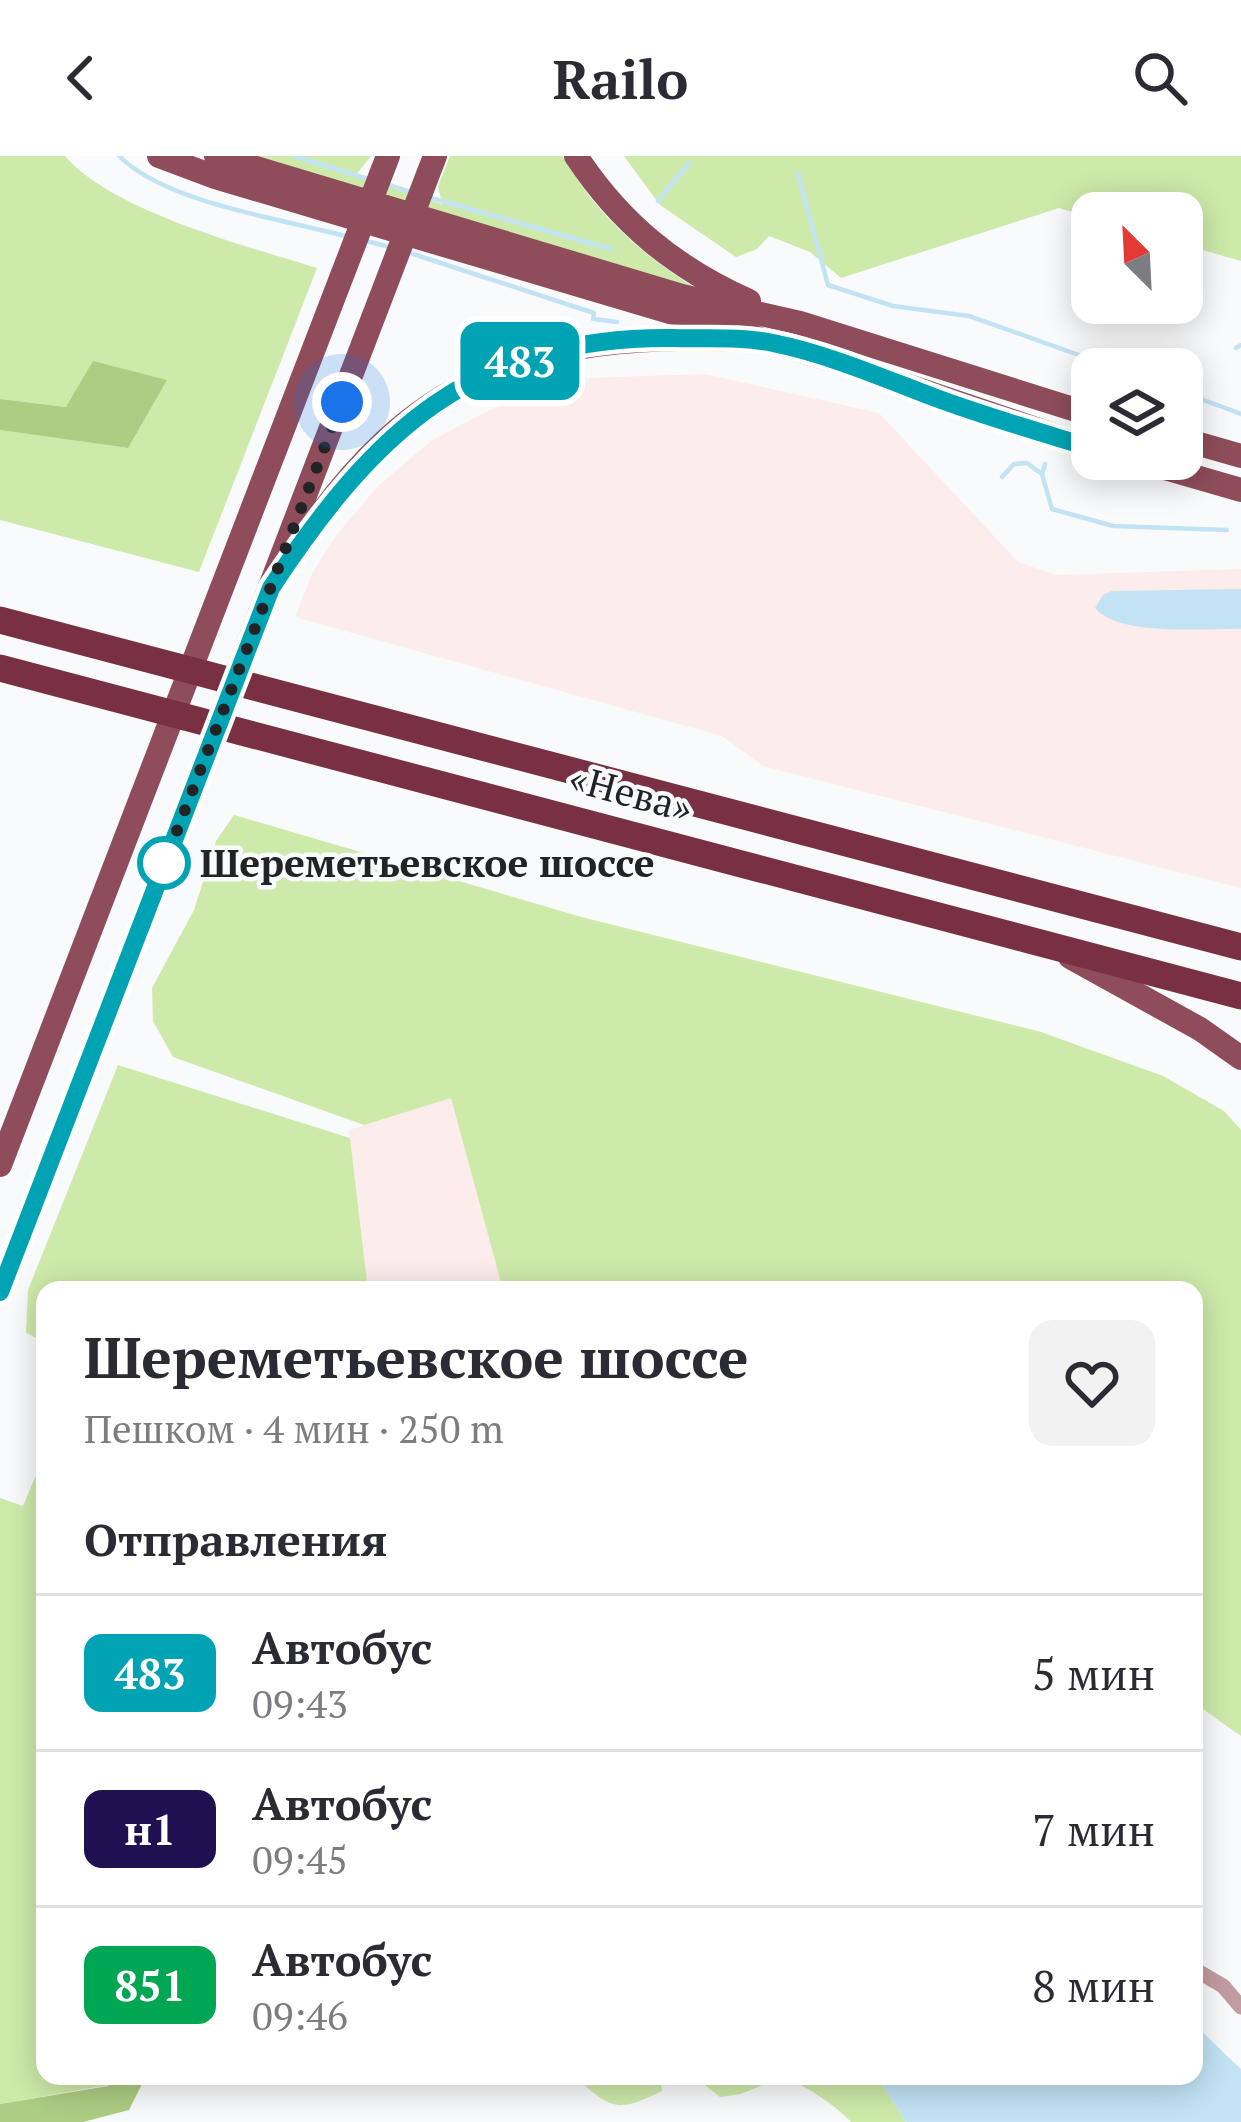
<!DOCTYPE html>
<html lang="ru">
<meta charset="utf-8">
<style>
body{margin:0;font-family:"PT Serif",serif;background:#f2f2f3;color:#2b2b33;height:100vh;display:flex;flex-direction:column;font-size:45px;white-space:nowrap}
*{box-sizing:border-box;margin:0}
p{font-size:39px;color:#7c7c81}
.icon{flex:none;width:66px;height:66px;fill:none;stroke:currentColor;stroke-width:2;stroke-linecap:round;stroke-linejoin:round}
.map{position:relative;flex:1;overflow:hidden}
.sheet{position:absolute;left:36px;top:1125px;width:1167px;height:804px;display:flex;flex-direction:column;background:#fff;border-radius:24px;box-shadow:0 6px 30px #0003}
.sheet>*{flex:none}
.badge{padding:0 24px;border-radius:18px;font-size:42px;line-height:78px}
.needle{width:78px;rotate:336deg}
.buttons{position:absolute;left:1071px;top:36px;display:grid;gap:24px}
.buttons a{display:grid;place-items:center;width:132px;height:132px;border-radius:24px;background:#fff;box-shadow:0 6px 30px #0003;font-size:60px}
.you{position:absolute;width:60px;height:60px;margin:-30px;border:9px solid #fff;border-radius:50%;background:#1a73e8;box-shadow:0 0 0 18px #1a73e833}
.map>.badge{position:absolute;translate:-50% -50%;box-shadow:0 0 0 6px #fff}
h2{padding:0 48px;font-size:45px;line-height:108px}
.round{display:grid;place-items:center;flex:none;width:126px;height:126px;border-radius:24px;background:#f2f2f3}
.summary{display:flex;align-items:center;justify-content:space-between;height:204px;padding:0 48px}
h1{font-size:57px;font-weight:700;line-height:90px}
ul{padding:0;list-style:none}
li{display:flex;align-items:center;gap:36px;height:156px;padding:0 48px;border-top:3px solid #e1e1e2}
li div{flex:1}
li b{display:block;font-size:45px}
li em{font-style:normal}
li .badge{min-width:132px;font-weight:700;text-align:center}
header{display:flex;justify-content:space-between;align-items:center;height:156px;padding:0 48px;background:#fff;font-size:54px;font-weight:700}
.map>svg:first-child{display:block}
.industrial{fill:#fceceb}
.green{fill:#ceeaaa}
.forest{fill:#adcd82}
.water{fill:#c2e3f4}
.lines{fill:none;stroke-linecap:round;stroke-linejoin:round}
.stream{stroke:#c2e3f4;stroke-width:4.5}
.street{stroke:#c39ca2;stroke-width:15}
.primary{stroke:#8f4d5b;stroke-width:24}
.highway{stroke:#7a3043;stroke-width:27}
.line-casing{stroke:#fff;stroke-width:27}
.line{stroke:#00a3b4;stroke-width:18}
.walk{stroke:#222324;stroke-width:12;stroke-dasharray:0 21.6}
.stop-dot{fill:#fff;stroke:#00a3b4;stroke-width:6}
.labels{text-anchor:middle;stroke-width:9;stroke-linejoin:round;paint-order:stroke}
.street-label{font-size:39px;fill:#222324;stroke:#f8fafc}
.stop-label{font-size:39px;font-weight:bold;fill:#222324;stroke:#f8fafc;text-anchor:start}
</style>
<header><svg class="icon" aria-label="back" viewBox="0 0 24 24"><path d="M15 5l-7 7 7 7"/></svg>Railo<svg class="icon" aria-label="search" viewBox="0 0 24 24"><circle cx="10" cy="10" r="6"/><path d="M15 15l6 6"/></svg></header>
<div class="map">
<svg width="1241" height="1966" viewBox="0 0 1241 1966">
<rect width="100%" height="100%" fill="#f8fafc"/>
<path class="industrial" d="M705,218l174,39 139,149 38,13 185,-6v319l-478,-122 -41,-30 -427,-119 18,-45 22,-35 42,-50 54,-46 60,-32 96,-31z
M451,941l52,193h-135l-19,-160z"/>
<path class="green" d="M0,0h65c47,55 181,90 252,112l-118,304 -199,-52v-90l128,18 -62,-41 -66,-8z
M243,0h128l-16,20 87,28 -4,-18 12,-30h113c31,57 79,99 134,133z
M624,0h617v105l-59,-17v-31h-90v5l-33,-10 -218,70 -31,-26 -41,-16 -12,13 -21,8 -76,-52z
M234,659l351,103 456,114 122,44 61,35 17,19v606l-47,-33v-413h-691l-52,-192 -87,27 -191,-68 -20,-36 -1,-33 42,-78 22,-69z
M118,909l232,73 18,152h-323v52l-19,-9 2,-43z
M45,1298v622h68l-5,9 -108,19v-606l23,8z
M574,1920h86l2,15c-45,22 -50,19 -88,-15z
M693,1920h184l29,46h-55c-17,-18 -47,-38 -70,-45l-40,17 -21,3z"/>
<path class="forest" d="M93,205l74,19 -39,68 -128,-18v-31l66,8z
M113,1920h48l-18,6 -14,28 -46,12h-83v-18l108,-18z"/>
<path class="water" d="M1241,433v40c-38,-1 -121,8 -146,-21l8,-13 9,-4z
M1194,1868l47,45v53h-335l-29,-46h317z"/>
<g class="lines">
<path class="stream" d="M119,0c48,48 165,63 230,81
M294,0l74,23
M798,18l30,111 65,21 76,10 149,53
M385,28l29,9
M431,42l180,51
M658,45l31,-38
M366,85l24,6
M407,96l187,61 -1,6 24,3
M1236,192l5,-3
M1182,236l59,22
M1045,308l-3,10 10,35 61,17 114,4
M1002,321l12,-13 13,-1 15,11"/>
<path class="street" d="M1194,1813l29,17 18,21"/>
<path class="primary" d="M159,0l56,21 623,185 254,86
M216,0l466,140 118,27 292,92
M576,0c44,67 99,112 173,145
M1182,283l59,17
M1144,306l97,28
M298,391c111,-172 237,-215 434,-207
M1070,801l130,72 41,29
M0,1009l388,-1009
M0,1136l435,-1136"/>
<path class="highway" d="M0,464l1241,327
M0,512l1241,328"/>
</g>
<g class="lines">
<defs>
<path id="line" d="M0,1136l271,-704c103,-157 203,-252 402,-250 32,1 68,-2 100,5 55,11 110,35 163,55 51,19 104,34 156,50"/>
</defs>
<use href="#line" class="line-casing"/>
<use href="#line" class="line"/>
<path class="walk" d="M164,707l-1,4 179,-465"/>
</g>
<circle class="stop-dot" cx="164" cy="707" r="24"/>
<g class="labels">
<g class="street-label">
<text transform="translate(631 637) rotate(15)" y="14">«Нева»</text>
</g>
<g class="stop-label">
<text x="200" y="721">Шереметьевское шоссе</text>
</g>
</g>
</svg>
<div class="buttons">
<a><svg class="needle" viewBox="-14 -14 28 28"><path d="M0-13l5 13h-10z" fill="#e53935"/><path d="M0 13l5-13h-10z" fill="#7c7c81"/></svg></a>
<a><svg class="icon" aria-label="layers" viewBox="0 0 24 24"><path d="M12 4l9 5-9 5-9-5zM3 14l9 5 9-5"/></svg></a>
</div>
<div class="you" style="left:342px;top:246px"></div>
<b class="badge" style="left:520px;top:205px;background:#00a3b4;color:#fff">483</b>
<section class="sheet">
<div class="summary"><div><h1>Шереметьевское шоссе</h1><p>Пешком · 4 мин · 250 m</p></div><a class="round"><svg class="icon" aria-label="heart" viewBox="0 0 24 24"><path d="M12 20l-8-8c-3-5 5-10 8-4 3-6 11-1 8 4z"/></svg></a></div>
<h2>Отправления</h2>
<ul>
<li><span class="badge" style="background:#00a3b4;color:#fff">483</span><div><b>Автобус</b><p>09:43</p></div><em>5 мин</em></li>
<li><span class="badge" style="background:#1f1051;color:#fff">н1</span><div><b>Автобус</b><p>09:45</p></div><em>7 мин</em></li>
<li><span class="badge" style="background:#00a651;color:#fff">851</span><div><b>Автобус</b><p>09:46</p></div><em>8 мин</em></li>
</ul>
</section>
</div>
